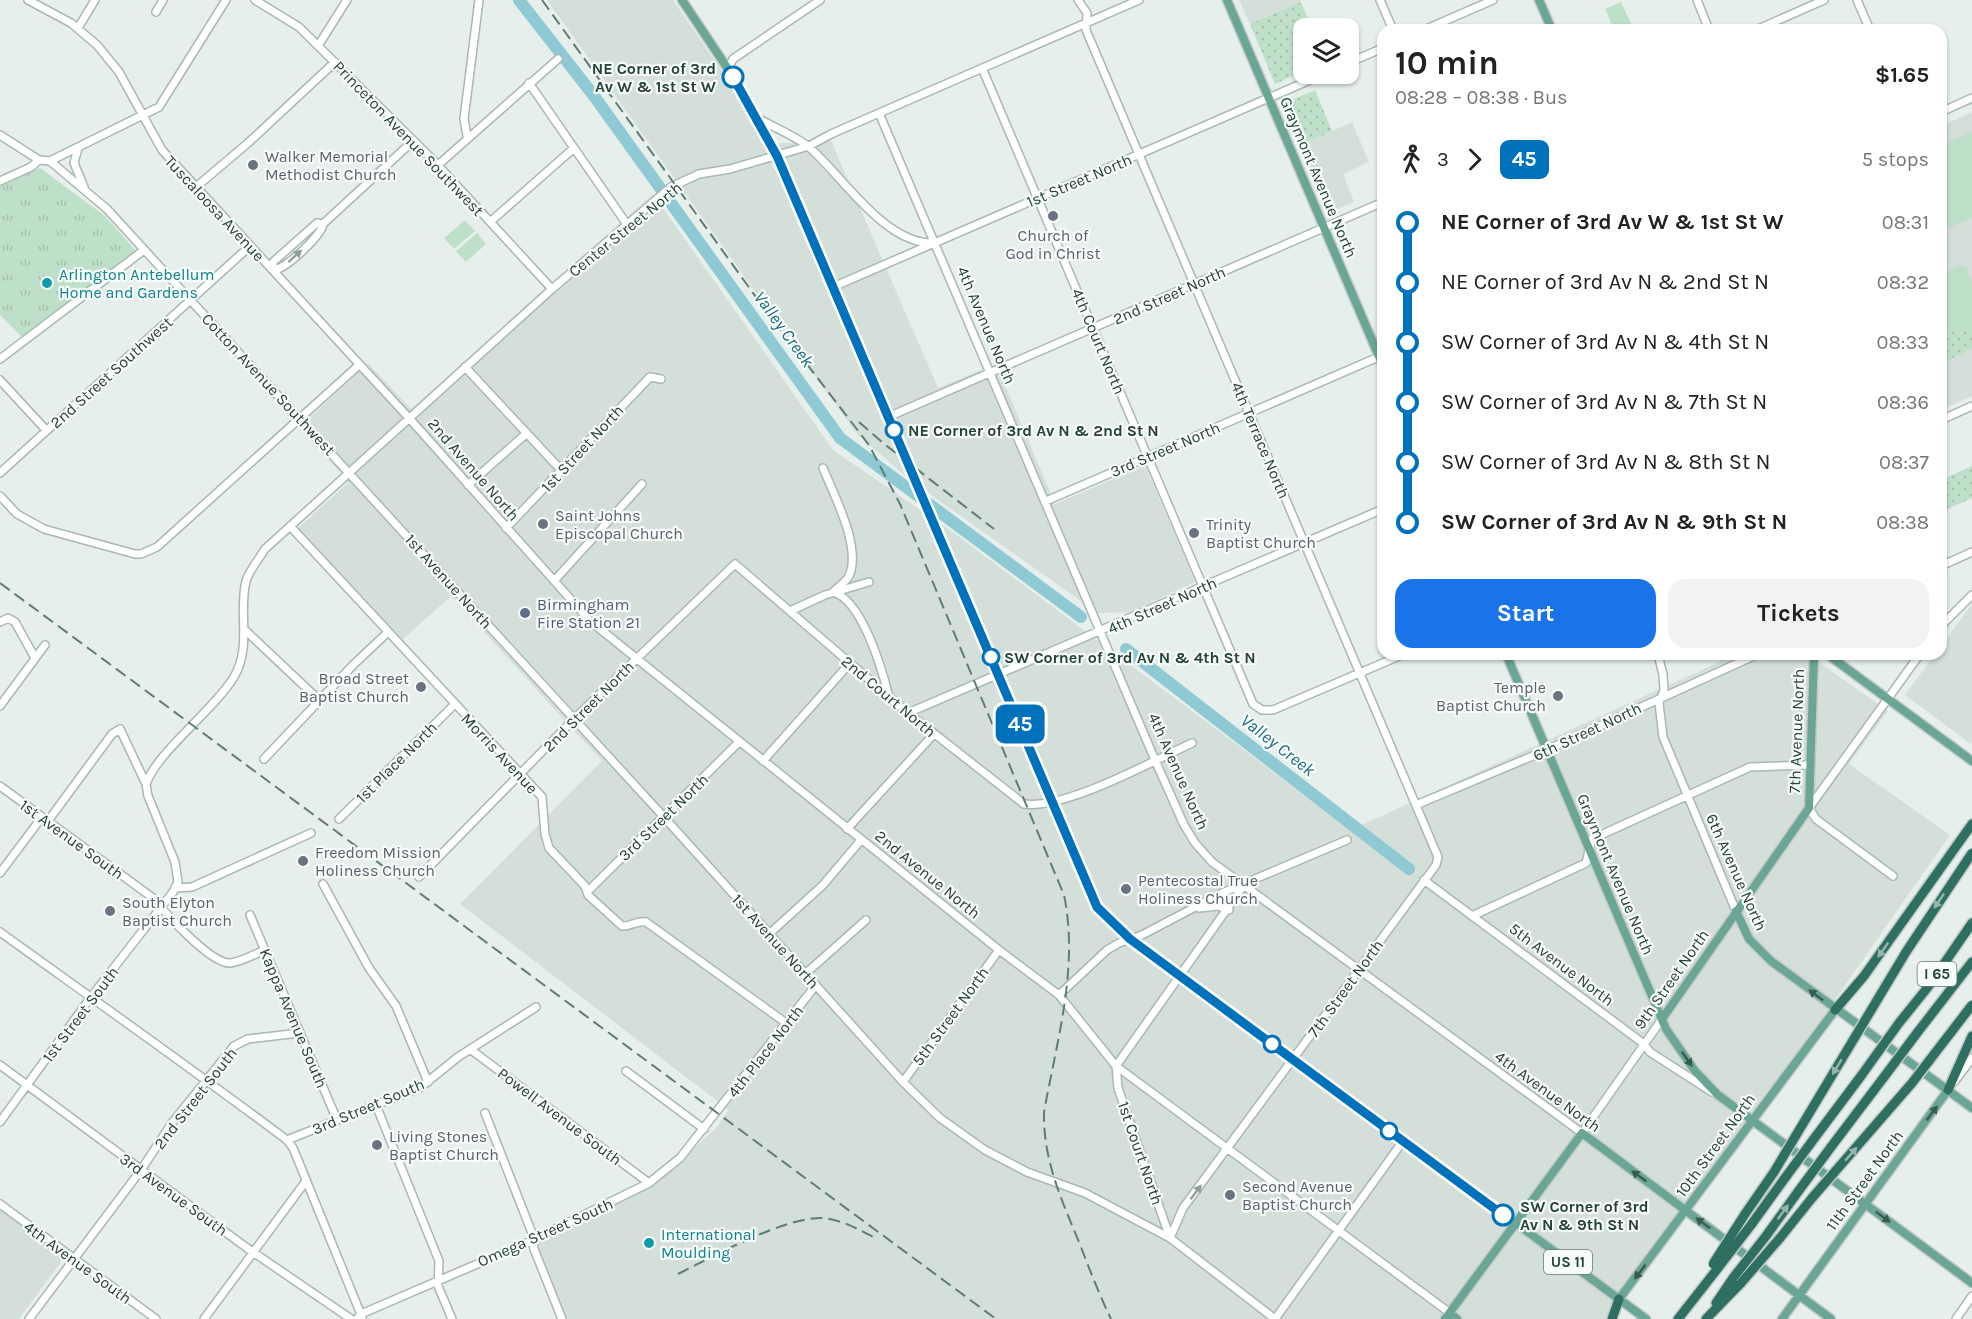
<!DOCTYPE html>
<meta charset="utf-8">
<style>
body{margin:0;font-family:Karla,sans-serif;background:#f2f2f2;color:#222;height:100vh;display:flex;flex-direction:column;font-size:22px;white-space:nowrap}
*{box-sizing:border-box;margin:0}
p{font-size:20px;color:#767676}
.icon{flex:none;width:33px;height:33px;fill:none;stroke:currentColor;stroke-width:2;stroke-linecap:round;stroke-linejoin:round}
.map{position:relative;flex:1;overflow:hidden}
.drawer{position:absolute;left:1377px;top:24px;width:570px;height:636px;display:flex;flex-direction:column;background:#fff;border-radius:18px;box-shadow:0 2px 4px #0004}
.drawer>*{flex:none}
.badge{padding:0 12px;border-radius:9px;font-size:21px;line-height:39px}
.tools{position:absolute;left:1293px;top:18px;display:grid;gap:12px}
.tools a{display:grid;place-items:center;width:66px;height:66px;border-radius:12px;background:#fff;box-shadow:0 2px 4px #0004;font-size:30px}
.map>.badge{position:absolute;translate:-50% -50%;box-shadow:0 0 0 3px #fff}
.legs{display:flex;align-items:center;gap:9px;height:66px;padding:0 18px;font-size:20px}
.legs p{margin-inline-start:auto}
.headline{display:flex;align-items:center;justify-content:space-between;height:102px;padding:0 18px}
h1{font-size:33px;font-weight:700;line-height:45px}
.action{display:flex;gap:12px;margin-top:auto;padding:12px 18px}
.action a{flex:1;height:69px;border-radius:18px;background:#1a73e8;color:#fff;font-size:24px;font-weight:700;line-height:69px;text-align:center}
.action a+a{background:#f2f2f2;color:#222}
ul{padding:0 18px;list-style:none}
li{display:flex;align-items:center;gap:21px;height:60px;font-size:22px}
li i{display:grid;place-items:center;width:9px;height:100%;margin:0 8px;background:currentColor}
li i::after{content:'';width:15px;height:15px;margin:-8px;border:4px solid;border-radius:50%;background:#fff}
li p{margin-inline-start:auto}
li:first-child i{background:linear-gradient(#0000 50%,currentColor 0)}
li:last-child i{background:linear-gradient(currentColor 50%,#0000 0)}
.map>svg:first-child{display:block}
.built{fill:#d4dfda}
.grass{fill:url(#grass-dots)}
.park{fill:url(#park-tufts)}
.pitch{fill:#bfe0c8}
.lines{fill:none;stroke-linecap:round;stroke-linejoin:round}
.river{stroke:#8ec9d4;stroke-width:12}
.minor-casing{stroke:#a8b8b2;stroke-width:10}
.major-casing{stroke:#c2cac8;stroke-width:11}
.highway-casing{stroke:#c2cac8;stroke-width:12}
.minor{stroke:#fff;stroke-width:7}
.major{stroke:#6aa596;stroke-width:8}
.highway{stroke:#2f6f62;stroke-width:9}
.rail{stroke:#5f7d75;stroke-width:2;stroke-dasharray:12 6;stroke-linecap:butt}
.highway-bridge-casing{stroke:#c2cac8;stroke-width:12;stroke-linecap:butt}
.highway-bridge{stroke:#2f6f62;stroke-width:9}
.oneway{fill:#92a09c}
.oneway2{fill:#93b5ae}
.oneway3{fill:#365b51}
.line-1-casing{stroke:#fff;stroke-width:14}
.line-1{stroke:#0072bc;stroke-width:9}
.stop-1-dot{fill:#fff;stroke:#0072bc;stroke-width:3}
.worship-dot{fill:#6b7280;stroke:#f7fbf9;stroke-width:2}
.culture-dot{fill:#0f9aa8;stroke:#f7fbf9;stroke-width:2}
.service-dot{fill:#5c6f8a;stroke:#f7fbf9;stroke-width:2}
.labels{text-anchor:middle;stroke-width:4.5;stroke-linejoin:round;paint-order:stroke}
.shield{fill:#f7fbf9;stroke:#637a73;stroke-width:1.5}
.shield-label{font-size:15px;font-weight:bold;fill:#24423a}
.stop-label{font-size:16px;font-weight:bold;fill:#24423a;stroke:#f7fbf9;text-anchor:start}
.street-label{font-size:16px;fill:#24423a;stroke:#f7fbf9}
.worship-label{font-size:16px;fill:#5b616d;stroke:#f7fbf9;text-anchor:start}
.culture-label{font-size:16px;fill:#0d838f;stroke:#f7fbf9;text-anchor:start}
.service-label{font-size:16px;fill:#4e5e75;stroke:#f7fbf9;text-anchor:start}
.water-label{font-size:18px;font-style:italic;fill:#1c6f80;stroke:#f7fbf9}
</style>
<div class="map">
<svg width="1972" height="1319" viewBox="0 0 1972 1319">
<defs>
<pattern id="grass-dots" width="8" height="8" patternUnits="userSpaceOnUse" patternTransform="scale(1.5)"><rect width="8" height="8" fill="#bfe0c8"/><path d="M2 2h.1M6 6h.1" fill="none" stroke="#a4c1ad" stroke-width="1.8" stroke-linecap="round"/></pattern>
<pattern id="park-tufts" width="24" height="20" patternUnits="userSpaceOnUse" patternTransform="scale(1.5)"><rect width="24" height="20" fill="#bfe0c8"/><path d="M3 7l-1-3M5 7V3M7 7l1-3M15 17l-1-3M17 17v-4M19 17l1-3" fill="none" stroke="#a4c1ad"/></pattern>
</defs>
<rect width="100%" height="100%" fill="#e6efeb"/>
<path class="built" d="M547,0h126l55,80 36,64 67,-3 107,247 58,-24 59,140 90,-39 50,117 -65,30 -32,1 -188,-133 -54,-47z
M1239,0h61l1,2 -51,22z
M1972,112v284l-31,14v-284z
M1352,122l17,40 -26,12 11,28 -24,10 -29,-67z
M653,194l180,256 121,83 397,297 386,-176h70l81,57 -39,53 101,71 -338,484h-1051l-30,-74 127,-63 57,-53 14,-19 -269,-206 142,-143 -151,-165 -49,44 -105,-111 52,-47 -50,-54 69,-65 43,46z
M1972,604v139l-1,1 -66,-49 30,-41h6v-8z
M0,1210l64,48 -45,61h-19z"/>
<path class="grass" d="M1301,2l11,26h-8l-1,9 -3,2 3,7v25l-28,13 -25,-60z
M1315,90l17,41 -31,14 -17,-42z
M1941,328l31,3v18l-31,14z
M1972,466v32l-31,14v-32z"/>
<path class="park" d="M40,168l65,48 31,35 -113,87 -23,-23v-129z"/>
<path class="pitch" d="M1621,2l13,28h-20l-9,-21z
M1972,132v86l-31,13v-86z
M465,220l10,11 -21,18 -10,-11z
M477,233l9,11 -20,18 -10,-11z
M1960,265l6,2 6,15v49l-31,-3v-54z"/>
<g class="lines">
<path class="river" d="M519,0l75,96 246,342 241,179
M1126,649l283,220"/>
<defs>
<path id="minor" d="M28,0l43,23 26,22 22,27 43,78 247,268 181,203 409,329 60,45 57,71 334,247
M255,0l44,27 135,134 118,128
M1078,0l9,13 -1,17 352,827 -2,8 -253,343 -13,30
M1380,0l13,30
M1697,0l12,30
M1857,0l13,30
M156,12l7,-12
M78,28l17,-28
M1424,30l69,-30
M1756,30l68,-30
M318,46l29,-46
M1348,63l35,-15
M982,68l271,636 9,6h11l131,-56
M728,69l5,-10 87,-59
M529,83l97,140
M1941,112l31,-14
M879,113l276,647 29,65 11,18 17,19 370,271 80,-114
M758,118c16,10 38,18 52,30 33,29 75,96 123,95
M0,135l39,25 11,1 57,48 556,607 240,266 37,36 45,32 42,22 58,21 85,45 105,81
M467,136l-3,-17 15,-119
M78,148l-4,15 10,24
M50,161l109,-54 67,-107
M438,165l120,-106
M0,181l31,-14 8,-7
M196,187l52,-44 87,-81
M490,222l84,-74
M323,224l-6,-1 -44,39v8c11,1 49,-35 50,-46l90,-83
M833,287l491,-213
M0,359l144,-109
M465,367l96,103
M0,380l46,50
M888,417l495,-215
M1941,420l31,-14
M823,468c11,27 39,80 26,108 -3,6 -11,11 -16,16 29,8 49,77 56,105
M0,473l250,-227
M468,485l59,-52
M0,496l17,18 27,15 91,25h6l16,-7 202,-182
M1046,501l337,-146
M290,526l252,271 3,37 4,14 36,38 3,9 34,31c9,1 15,-6 24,-4l140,101
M506,528l144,-151 11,2
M1941,566l31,-14
M554,581l88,-97
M790,611l35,-16 44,-13
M0,622l8,-4 7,4 20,36
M1941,626l31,-31
M245,630l74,70
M1658,654l5,21 1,15 -5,13 4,34 73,174
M0,706l45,-61
M908,713l475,-204
M264,759l89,-94 34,-32
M763,761l87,-98
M146,784c11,-32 68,-74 88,-107 18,-31 4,-64 12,-96 3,-10 13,-22 19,-32l287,-260 119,-102 28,-13 31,-5 79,-23 22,-12 308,-134
M0,786l153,112c12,15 58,66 77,65 11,-1 25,-9 35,-13
M1416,805l131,-55 211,-96
M339,819l115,-114
M847,829l87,-95
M0,873l42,-56
M1893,876l-77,-57 -7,-11 111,-154
M419,877l155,-158 161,-155 173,149 116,91c40,6 129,-43 168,-61
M1424,880l220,164 6,8 62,40
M323,884l46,84 27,38 32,76
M175,888l17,-1 119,-54
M587,892l152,-150
M1199,908l19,-2 11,4
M250,915l87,205
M1472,916l114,-53 6,-24 158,-72 60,-2
M0,932c96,69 192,137 287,208l6,8 69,169
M769,934l54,-49 38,-45
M805,974l61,-54
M1059,995l48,-45 12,-7 23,-8 80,-42 125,-53
M470,1049l179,134
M0,1065l247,183 104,71
M1116,1066l128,-181
M1116,1066l2,22 52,150
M626,1071l78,58
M1955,1081l17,-23
M903,1082l96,-132
M376,1105l63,156 -1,25 14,33
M485,1113l47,120 2,16 28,70
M0,1122l91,-125 82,-105 5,-10 -3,-20 -27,-66 -2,-12 -26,-55 -8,5 -64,87
M287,1140l134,-53 37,-30 78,-50
M0,1204l156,115
M29,1319l112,-149 31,-47 62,-77 14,-7 52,-6
M204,1319l102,-138
M357,1319l4,-5 172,-74 116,-57 31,-25 136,-173
M1275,1319l128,-178
M1956,1319l16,-23"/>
<path id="major" d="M682,0l46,69 49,87 320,751 33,32 516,380
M1227,0l156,366
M1539,0l13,30
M1506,654l160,375 29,42 23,24 254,188
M1827,654l145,107
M1736,911l13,28 22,22 201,147
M1662,1019l147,-211 5,-154
M1619,1299l216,-289
M1450,1313l7,6
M1445,1319l137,-186 249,186
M1782,1319l166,-229"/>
<path id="highway" d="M1835,1010l29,-34 108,-152
M1899,1023l29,-36 44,-64
M1917,1033l55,-71
M1948,1090l24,-54
M1816,1136l45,-60
M1831,1147l53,-70
M1745,1214l29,-42
M1751,1225l34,-47
M1766,1236l34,-47
M1780,1238l32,-40
M1716,1303l17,-25
M1612,1319l7,-20
M1678,1319l40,-51
M1706,1319l35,-36"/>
</defs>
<use href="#minor" class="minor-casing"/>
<use href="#major" class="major-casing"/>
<use href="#highway" class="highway-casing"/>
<use href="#minor" class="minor"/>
<use href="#major" class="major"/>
<use href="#highway" class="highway"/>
<path class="rail" d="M542,0l224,311 103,134 31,59 164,391c15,72 -7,145 -20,217 -1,47 17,87 35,130 10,26 20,52 32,77
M859,422l24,21 111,86
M0,583l996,736
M678,1274c34,-17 108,-58 145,-56 19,2 35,11 52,20"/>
<defs>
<path id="highway-bridge" d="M1861,1076l38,-53
M1884,1077l33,-44
M1774,1172l132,-220 66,-99
M1785,1178l31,-42
M1800,1189l31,-42
M1812,1198l100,-115 60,-78
M1713,1264l32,-50
M1718,1268l33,-43
M1733,1278l33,-42
M1741,1283l39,-45"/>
</defs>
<use href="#highway-bridge" class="highway-bridge-casing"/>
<use href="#highway-bridge" class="highway-bridge"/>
</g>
<defs><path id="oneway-solid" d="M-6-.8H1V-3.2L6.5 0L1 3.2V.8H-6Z" transform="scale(1.5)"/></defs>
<g class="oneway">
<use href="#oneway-solid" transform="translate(295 256) rotate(-42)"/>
<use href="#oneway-solid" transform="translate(1196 1192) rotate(-53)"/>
</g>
<g class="oneway2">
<use href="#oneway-solid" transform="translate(1939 901) rotate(124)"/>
<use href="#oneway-solid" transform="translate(1883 950) rotate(125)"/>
<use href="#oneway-solid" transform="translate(1837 1067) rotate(121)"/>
<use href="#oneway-solid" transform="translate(1851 1154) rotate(-49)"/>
<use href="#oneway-solid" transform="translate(1783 1212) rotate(-54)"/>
</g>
<g class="oneway3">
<use href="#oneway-solid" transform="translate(1816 995) rotate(-143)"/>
<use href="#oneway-solid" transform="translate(1687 1059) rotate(55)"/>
<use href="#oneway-solid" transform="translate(1932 1113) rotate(-53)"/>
<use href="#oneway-solid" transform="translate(1639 1176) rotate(-144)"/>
<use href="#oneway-solid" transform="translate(1883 1217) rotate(37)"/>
<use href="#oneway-solid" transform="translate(1703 1223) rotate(-143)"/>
<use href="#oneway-solid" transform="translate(1640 1272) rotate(127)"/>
</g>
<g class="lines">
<defs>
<path id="line-1" d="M733,77l44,79 320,751 33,32 373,276"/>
</defs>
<use href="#line-1" class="line-1-casing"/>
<use href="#line-1" class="line-1"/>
</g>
<g class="stop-1-dot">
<circle cx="733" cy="77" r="10"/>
<circle cx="894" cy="430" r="8"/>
<circle cx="991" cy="657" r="8"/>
<circle cx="1272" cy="1044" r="8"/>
<circle cx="1389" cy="1131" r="8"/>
<circle cx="1503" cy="1215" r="10"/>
</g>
<g class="worship-dot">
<circle cx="253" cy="165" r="6"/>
<circle cx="1053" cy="216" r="6"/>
<circle cx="543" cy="524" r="6"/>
<circle cx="1194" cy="533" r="6"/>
<circle cx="421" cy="687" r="6"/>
<circle cx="1558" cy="696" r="6"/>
<circle cx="303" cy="861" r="6"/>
<circle cx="1126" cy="889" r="6"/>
<circle cx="110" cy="911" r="6"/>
<circle cx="377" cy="1145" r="6"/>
<circle cx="1230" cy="1195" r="6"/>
</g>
<g class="culture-dot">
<circle cx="47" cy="283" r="6"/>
<circle cx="649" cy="1243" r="6"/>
</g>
<circle class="service-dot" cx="525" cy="613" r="6"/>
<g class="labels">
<g class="shield">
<rect x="1917.5" y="962" width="39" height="24" rx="4.5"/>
<rect x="1544" y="1250" width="48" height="24" rx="4.5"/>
</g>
<g class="shield-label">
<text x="1937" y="979">I 65</text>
<text x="1568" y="1267">US 11</text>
</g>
<g class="stop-label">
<text x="716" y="74" text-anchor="end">NE Corner of 3rd<tspan x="716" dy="18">Av W &amp; 1st St W</tspan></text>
<text x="908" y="436">NE Corner of 3rd Av N &amp; 2nd St N</text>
<text x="1004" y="663">SW Corner of 3rd Av N &amp; 4th St N</text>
<text x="1520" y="1212">SW Corner of 3rd<tspan x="1520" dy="18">Av N &amp; 9th St N</tspan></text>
</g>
<g class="street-label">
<text transform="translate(409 138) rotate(46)" y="6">Princeton Avenue Southwest</text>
<text transform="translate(1319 177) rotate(67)" y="6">Graymont Avenue North</text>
<text transform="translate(1079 180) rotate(-23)" y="6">1st Street North</text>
<text transform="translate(215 208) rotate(47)" y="6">Tuscaloosa Avenue</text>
<text transform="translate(625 229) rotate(-39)" y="6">Center Street North</text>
<text transform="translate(1169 295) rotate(-24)" y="6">2nd Street North</text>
<text transform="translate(987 325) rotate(67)" y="6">4th Avenue North</text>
<text transform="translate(1099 341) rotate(67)" y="6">4th Court North</text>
<text transform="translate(111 372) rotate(-42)" y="6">2nd Street Southwest</text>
<text transform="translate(269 384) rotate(47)" y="6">Cotton Avenue Southwest</text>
<text transform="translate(1261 440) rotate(67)" y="6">4th Terrace North</text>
<text transform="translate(582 448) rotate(-47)" y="6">1st Street North</text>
<text transform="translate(1165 449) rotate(-23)" y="6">3rd Street North</text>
<text transform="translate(474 469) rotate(49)" y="6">2nd Avenue North</text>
<text transform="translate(449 581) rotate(48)" y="6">1st Avenue North</text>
<text transform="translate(1162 605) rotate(-24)" y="6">4th Street North</text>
<text transform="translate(889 696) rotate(40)" y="6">2nd Court North</text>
<text transform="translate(588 706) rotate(-45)" y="6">2nd Street North</text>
<text transform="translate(1587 731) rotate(-25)" y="6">6th Street North</text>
<text transform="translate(1796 731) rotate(-88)" y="6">7th Avenue North</text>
<text transform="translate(500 753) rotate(47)" y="6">Morris Avenue</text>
<text transform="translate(396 762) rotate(-45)" y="6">1st Place North</text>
<text transform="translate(1179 771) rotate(66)" y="6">4th Avenue North</text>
<text transform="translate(663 817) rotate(-44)" y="6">3rd Street North</text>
<text transform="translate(72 839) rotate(36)" y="6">1st Avenue South</text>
<text transform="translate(1737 872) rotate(66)" y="6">6th Avenue North</text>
<text transform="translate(928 874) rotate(39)" y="6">2nd Avenue North</text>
<text transform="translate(1616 874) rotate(67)" y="6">Graymont Avenue North</text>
<text transform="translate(776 941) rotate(48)" y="6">1st Avenue North</text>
<text transform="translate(1562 964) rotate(37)" y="6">5th Avenue North</text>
<text transform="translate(1671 979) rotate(-55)" y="6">9th Street North</text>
<text transform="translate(1345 988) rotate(-54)" y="6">7th Street North</text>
<text transform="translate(80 1014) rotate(-53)" y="6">1st Street South</text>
<text transform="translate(950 1016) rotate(-54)" y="6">5th Street North</text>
<text transform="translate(294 1018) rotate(67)" y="6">Kappa Avenue South</text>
<text transform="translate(765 1051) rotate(-52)" y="6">4th Place North</text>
<text transform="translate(1548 1091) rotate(36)" y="6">4th Avenue North</text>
<text transform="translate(195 1098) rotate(-52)" y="6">2nd Street South</text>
<text transform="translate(368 1106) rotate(-23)" y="6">3rd Street South</text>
<text transform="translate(560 1116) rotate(37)" y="6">Powell Avenue South</text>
<text transform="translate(1715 1145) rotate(-54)" y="6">10th Street North</text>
<text transform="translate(1141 1153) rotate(71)" y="6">1st Court North</text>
<text transform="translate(1864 1180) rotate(-54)" y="6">11th Street North</text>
<text transform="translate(174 1194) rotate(36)" y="6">3rd Avenue South</text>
<text transform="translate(545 1232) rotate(-24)" y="6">Omega Street South</text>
<text transform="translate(78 1262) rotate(36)" y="6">4th Avenue South</text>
</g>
<g class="worship-label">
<text x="265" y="162">Walker Memorial<tspan x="265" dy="18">Methodist Church</tspan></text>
<text x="1053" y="241" text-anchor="middle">Church of<tspan x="1053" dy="18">God in Christ</tspan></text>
<text x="555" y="521">Saint Johns<tspan x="555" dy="18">Episcopal Church</tspan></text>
<text x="1206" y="530">Trinity<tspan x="1206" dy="18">Baptist Church</tspan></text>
<text x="409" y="684" text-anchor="end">Broad Street<tspan x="409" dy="18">Baptist Church</tspan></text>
<text x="1546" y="693" text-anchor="end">Temple<tspan x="1546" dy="18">Baptist Church</tspan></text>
<text x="315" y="858">Freedom Mission<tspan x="315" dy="18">Holiness Church</tspan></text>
<text x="1138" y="886">Pentecostal True<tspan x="1138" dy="18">Holiness Church</tspan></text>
<text x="122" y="908">South Elyton<tspan x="122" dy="18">Baptist Church</tspan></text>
<text x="389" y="1142">Living Stones<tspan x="389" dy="18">Baptist Church</tspan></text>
<text x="1242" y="1192">Second Avenue<tspan x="1242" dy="18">Baptist Church</tspan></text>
</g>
<g class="culture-label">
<text x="59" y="280">Arlington Antebellum<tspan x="59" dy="18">Home and Gardens</tspan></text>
<text x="661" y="1240">International<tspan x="661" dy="18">Moulding</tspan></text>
</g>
<g class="service-label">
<text x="537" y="610">Birmingham<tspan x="537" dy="18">Fire Station 21</tspan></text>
</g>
<g class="water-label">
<text transform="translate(784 329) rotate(54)" y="6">Valley Creek</text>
<text transform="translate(1278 745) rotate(38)" y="6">Valley Creek</text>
</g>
</g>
</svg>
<div class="tools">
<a><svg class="icon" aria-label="layers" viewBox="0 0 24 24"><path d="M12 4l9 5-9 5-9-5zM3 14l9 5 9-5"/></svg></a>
</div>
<b class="badge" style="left:1020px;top:724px;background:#0072bc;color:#fff">45</b>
<section class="drawer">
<div class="headline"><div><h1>10 min</h1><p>08:28 – 08:38 · Bus</p></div><b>$1.65</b></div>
<div class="legs"><svg class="icon" aria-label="walk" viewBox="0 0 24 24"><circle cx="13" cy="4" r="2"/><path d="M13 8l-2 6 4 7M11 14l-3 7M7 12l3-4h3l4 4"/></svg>3<svg class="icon" aria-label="forward" viewBox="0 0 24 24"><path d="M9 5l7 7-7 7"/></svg><b class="badge" style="background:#0072bc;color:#fff">45</b><p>5 stops</p></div>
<ul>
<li><i style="color:#0072bc"></i><b>NE Corner of 3rd Av W &amp; 1st St W</b><p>08:31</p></li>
<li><i style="color:#0072bc"></i><span>NE Corner of 3rd Av N &amp; 2nd St N</span><p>08:32</p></li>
<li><i style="color:#0072bc"></i><span>SW Corner of 3rd Av N &amp; 4th St N</span><p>08:33</p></li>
<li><i style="color:#0072bc"></i><span>SW Corner of 3rd Av N &amp; 7th St N</span><p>08:36</p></li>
<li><i style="color:#0072bc"></i><span>SW Corner of 3rd Av N &amp; 8th St N</span><p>08:37</p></li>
<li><i style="color:#0072bc"></i><b>SW Corner of 3rd Av N &amp; 9th St N</b><p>08:38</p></li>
</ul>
<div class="action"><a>Start</a><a>Tickets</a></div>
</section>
</div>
